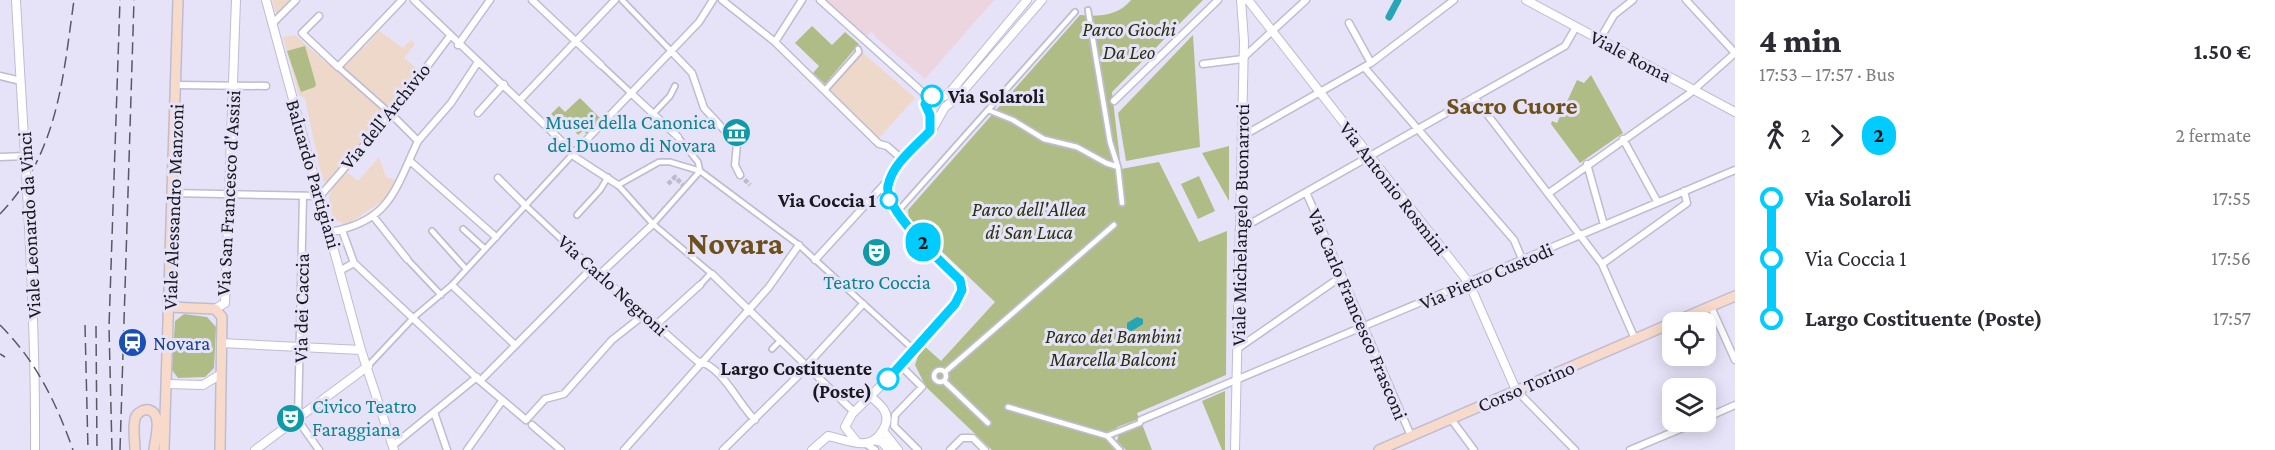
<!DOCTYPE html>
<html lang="it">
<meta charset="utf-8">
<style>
body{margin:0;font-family:"Crimson Pro",serif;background:#f2f2f3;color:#2b2b33;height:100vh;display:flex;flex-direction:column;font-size:22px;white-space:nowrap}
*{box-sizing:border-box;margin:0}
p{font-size:20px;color:#7c7c81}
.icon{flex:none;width:33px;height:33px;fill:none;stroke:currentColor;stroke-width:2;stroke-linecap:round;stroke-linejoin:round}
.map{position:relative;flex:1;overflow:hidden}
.drawer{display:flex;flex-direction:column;background:#fff;width:540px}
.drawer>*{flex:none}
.badge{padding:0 12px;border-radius:20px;font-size:21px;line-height:39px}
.buttons{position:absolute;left:1662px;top:312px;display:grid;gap:12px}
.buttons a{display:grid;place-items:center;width:54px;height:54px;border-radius:12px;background:#fff;box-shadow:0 3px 15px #0003;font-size:30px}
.map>.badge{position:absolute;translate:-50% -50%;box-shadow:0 0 0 3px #fff}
.legs{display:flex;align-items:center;gap:9px;height:66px;padding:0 24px;font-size:20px}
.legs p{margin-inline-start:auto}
.summary{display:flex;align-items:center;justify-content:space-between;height:102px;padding:0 24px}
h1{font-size:33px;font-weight:800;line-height:45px}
ul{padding:0 24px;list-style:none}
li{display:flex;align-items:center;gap:21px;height:60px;font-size:22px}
li i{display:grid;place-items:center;width:9px;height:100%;margin:0 8px;background:currentColor}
li i::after{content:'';width:15px;height:15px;margin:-8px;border:4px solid;border-radius:50%;background:#fff}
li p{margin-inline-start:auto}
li:first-child i{background:linear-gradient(#0000 50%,currentColor 0)}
li:last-child i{background:linear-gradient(currentColor 50%,#0000 0)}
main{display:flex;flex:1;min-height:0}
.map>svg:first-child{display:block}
.education{fill:#edd8ca}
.medical{fill:#edd5df}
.green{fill:#afbc85}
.water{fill:#26a5b7}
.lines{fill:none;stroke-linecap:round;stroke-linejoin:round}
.canal{stroke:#26a5b7;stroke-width:7}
.pedestrian-tunnel{stroke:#bdbacd;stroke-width:4.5;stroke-dasharray:4.5 2;stroke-linecap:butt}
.pedestrian-casing{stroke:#bfbcd2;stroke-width:8}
.minor-casing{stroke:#bfbcd2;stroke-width:9}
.tertiary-casing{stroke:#bfbcd2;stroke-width:10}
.secondary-casing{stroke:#bfbcd2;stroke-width:12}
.pedestrian{stroke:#fff;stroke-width:4.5}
.minor{stroke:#fff;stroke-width:6}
.tertiary{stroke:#fff;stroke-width:8}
.secondary{stroke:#f8daca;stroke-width:9}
.rail{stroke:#595864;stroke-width:1.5;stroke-dasharray:12 6;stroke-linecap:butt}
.line-1-casing{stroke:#fff;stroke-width:14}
.line-1{stroke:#0cf;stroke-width:9}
.stop-1-dot{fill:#fff;stroke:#0cf;stroke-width:3}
.labels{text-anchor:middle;stroke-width:6;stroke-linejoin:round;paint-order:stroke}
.park-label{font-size:20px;font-style:italic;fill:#29300d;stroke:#e6e3f9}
.street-label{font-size:20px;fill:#19181f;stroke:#e6e3f9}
.stop-label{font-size:20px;font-weight:bold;fill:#19181f;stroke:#e6e3f9;text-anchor:end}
.culture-label{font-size:20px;fill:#0d838f;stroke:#e6e3f9;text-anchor:end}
.transit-label{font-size:20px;fill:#164399;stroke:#e6e3f9;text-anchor:start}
.district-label{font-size:26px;font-weight:bold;fill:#6d501a;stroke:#e6e3f9}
.town-label{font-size:32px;font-weight:bold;fill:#6d501a;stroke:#e6e3f9}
</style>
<main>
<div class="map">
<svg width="1735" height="450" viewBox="0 0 1735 450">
<rect width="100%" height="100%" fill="#e6e3f9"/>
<path class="education" d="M272,0h21l-16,17z
M379,31l24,17 8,-8 4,4 -11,14 16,13 -29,40 -51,-44 21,-22 4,2z
M295,35l30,27 3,-2 58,52 -58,72 -6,-4 -17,-82 -6,-3 -16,-58z
M862,52l53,46 -36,40 -51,-48z
M379,157l7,20 13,5 -10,18 -8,2 -36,24 -6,-5 -6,1 -4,-25 3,-8 15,-17 11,9z"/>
<path class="medical" d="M826,0h168l-69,79 -51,-43 -2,-5 -5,5z"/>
<path class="green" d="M1131,0h72l-91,92 9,77 38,-7 40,80 28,-11 -1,144 -89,38 2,6 -22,8 -5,20 3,3h-123l-66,-63 -11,-22 7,-21 19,17 54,-59 -86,-82 -1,-10 172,-195c18,2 38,1 51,-15z
M812,26l20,19 13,-13 14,12 -34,40 -12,-11 6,-7 -24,-23z
M1193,35l7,112 -74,14 -8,-48z
M305,46l11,38 -1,3 -14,5 -14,-41z
M1591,75l32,58 -43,30 -29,-39 1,-3 5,2 20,-43 7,3z
M580,98l22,22 -15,14 -4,-3 -5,4 -4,-5 3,-4 -8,-9 -4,3 4,6h-5l-13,-12 8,-8 6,6z
M1229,146v55l-27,-48z
M1199,176l16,35 -17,8 -17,-35z
M184,314l23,3 9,10 -2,41 -9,9 -27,1 -6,-8 3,-49z
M1225,391v59h-3l-20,-49z
M1142,424l10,26h-26l-9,-9 2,-7z"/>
<path class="water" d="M1137,317l6,2v5l-11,7 -5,-1v-7z"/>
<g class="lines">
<path class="canal" d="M1389,17l9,-17"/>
<path class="pedestrian-tunnel" d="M740,175l10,10
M668,184l7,-7 11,11"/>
<defs>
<path id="pedestrian" d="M622,0l49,51
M1088,10l22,132 8,25 4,36
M601,65l31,29
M338,67l52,46
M825,90l34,-38 -1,-3
M988,110l25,10 31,19 33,8 29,16 12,4
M653,114l17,-18 5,-10
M678,137l20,25 2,9
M525,205l67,63
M899,210l176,-198
M577,215l23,-25 8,-13
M653,224l47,-53
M463,229l22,20
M432,231l34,38
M407,259l34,36
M712,274l-59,-50 -35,-39 41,-23h11l30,9 99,74 114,104
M700,285l11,-12
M772,349l9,-9
M368,366l46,-49 38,-32 120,-130
M934 376a6 6 0 1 1 12 0a6 6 0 1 1-12 0Z
M945,372l169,-147
M944,381l44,42
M1008,407l99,29 13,14
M1107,436l33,-13 1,-3"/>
<path id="minor" d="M414,0l160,153
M532,0l69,65
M722,0l53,42 104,102 8,2 16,14
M820,0l109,98
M1686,0l49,53
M319,16l-17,17 36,34 64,-67
M1349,23l22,40
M272,24l24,-24
M1600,39l14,-24 19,-15
M775,42l27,-42
M458,45l32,-45
M671,51l21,22 12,35 33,36 -2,21 5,10
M1244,57l62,-57
M1203,64l40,-5
M1364,67l150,173 8,19
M0,76l21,5
M176,85l90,1
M632,94l46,43
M1474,97l128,167 33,75
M520,100l95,-100
M1114,101l104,-101
M478,113l26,-29
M1241,137l130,-74 83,-63
M1623,139l34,62
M418,141l33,-38 27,-41
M0,157l26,-1
M410,161l86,76
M1587,164l17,61
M498,178l27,27
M618,185l-46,-30 127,-133 14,-22
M1306,192l105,244
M172,193l148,3 69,-79 61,-81
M1549,193l140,-99 46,-41
M373,216l34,43
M342,230l12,33 126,118 46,39 19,-21 19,-5 48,-54 33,-26
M1239,230l326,-184 11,-19
M330,232c61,-11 65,-43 88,-91l-28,-28
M815,260l75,-82
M1602,264l85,-61 -3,-12
M341,270l13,-7
M712,274l142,138
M599,275l54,-51
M454,287l61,58
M1711,307l24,53
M657,324l43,-39
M1237,349l105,-73
M807,365l56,-61
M901,366l21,21 -27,28 -1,11 24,24
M480,381l112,-113 105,93c25,4 41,43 58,59
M1516,390l59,60
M434,412l13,38
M298,418l5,-221
M1706,418l29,-13
M297,419l22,31
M1451,419l23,31
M1141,420l594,-250
M532,425l29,25
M396,443l81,-66
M865,443l10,7
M467,450l35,-49
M624,450l145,-163 30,-42
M723,450l85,-84
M950,450l12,-12h11l12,12
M1630,450l67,-28"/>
<path id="tertiary" d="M16,0c8,150 20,299 19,450
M266,0l95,350 33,100
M1248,0l221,283 47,107
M1526,0l209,112
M930,115l-5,-8 2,-8 18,-3 6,-5 76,-91
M215,309l10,-6 11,-303
M221,343l140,7
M167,384l36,1 18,-11
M883,431l15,19
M874,440l8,2 7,8
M857,442l-12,-15 7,-13 49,-48 59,-70v-16l-59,-61 -12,-19 -2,-13 11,-21 35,-38 12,-21 12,-9 85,-98
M255,450l113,-84
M812,450l16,-14c12,2 26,9 38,7 13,-2 26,-21 18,-33 -3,-5 -9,-10 -14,-14
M1235,450l9,-409 -3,-41"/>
<path id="secondary" d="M170,307l45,2 7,8 -2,133
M1674,322l61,-26
M135,450c0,-9 -3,-26 1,-34 3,-4 8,-7 13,-6 14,4 6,29 5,40
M164,450l14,-450
M1379,450l293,-127"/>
</defs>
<use href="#pedestrian" class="pedestrian-casing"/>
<use href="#minor" class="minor-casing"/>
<use href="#tertiary" class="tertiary-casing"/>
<use href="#secondary" class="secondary-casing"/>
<use href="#pedestrian" class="pedestrian"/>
<use href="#minor" class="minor"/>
<use href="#tertiary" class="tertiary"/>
<use href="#secondary" class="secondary"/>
<path class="rail" d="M0,214c58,-60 63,-136 74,-214
M0,325c36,36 56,77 73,125
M85,325l3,125
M96,326l1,124
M0,354l5,3
M112,450l-3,-123 11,-327
M120,450l14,-450"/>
</g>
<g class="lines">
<defs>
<path id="line-1" d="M888,379l67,-75 7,-14 -2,-10c-18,-17 -77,-71 -72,-94 4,-22 28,-40 42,-55v-16l-5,-11 7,-8"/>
</defs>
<use href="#line-1" class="line-1-casing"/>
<use href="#line-1" class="line-1"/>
</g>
<defs>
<symbol id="museum-disc" viewBox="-11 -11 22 22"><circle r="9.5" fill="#0f9aa8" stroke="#e6e3f9"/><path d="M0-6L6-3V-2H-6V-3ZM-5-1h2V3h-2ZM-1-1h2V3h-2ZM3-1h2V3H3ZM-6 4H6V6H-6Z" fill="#fff"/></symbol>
<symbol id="theatre-disc" viewBox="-11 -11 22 22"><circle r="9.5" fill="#0f9aa8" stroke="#e6e3f9"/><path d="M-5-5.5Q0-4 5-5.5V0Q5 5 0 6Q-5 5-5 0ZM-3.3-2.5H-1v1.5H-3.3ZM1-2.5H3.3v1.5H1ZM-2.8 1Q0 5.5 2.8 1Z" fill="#fff"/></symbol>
<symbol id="station-disc" viewBox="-11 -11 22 22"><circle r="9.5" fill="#1a4fb4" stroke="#e6e3f9"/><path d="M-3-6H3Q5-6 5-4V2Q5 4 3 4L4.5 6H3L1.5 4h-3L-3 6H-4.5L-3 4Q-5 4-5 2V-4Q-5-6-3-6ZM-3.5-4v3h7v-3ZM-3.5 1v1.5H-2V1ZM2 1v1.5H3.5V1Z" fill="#fff"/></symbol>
</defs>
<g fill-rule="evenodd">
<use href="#museum-disc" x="720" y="116" width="33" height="33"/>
<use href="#theatre-disc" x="860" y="236" width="33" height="33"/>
<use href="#station-disc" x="116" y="326" width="33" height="33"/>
<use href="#theatre-disc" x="274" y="402" width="33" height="33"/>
</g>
<g class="stop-1-dot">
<circle cx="932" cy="96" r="10"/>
<circle cx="889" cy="200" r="8"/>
<circle cx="888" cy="379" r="10"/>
</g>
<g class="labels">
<g class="park-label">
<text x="1129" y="36">Parco Giochi<tspan x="1129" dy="23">Da Leo</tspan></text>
<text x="1029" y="216">Parco dell'Allea<tspan x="1029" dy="23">di San Luca</tspan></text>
<text x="1113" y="343">Parco dei Bambini<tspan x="1113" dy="23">Marcella Balconi</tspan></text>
</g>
<g class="street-label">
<text transform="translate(1631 56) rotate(28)" y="7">Viale Roma</text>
<text transform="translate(385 116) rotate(-51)" y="7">Via dell'Archivio</text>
<text transform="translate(314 174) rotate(74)" y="7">Baluardo Partigiani</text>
<text transform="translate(1394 188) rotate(52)" y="7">Via Antonio Rosmini</text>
<text transform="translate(228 193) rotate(-87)" y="7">Via San Francesco d'Assisi</text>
<text transform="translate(173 207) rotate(-88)" y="7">Viale Alessandro Manzoni</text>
<text transform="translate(29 225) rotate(-93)" y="7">Viale Leonardo da Vinci</text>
<text transform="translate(1240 225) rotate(-89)" y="7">Viale Michelangelo Buonarroti</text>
<text transform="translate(1486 276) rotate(-23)" y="7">Via Pietro Custodi</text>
<text transform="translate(613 285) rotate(42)" y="7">Via Carlo Negroni</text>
<text transform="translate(301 308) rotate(-89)" y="7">Via dei Caccia</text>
<text transform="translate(1358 314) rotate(67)" y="7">Via Carlo Francesco Frasconi</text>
<text transform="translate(1526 386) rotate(-23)" y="7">Corso Torino</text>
</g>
<g class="stop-label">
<text x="948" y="103" text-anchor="start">Via Solaroli</text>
<text x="876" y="207">Via Coccia 1</text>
<text x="872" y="375">Largo Costituente<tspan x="872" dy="23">(Poste)</tspan></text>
</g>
<g class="culture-label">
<text x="716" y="129">Musei della Canonica<tspan x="716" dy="23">del Duomo di Novara</tspan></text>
<text x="877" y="289" text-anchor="middle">Teatro Coccia</text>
<text x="312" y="413" text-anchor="start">Civico Teatro<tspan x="312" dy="23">Faraggiana</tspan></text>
</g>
<g class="transit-label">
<text x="153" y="350">Novara</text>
</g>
<g class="district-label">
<text x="1512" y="114">Sacro Cuore</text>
</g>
<g class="town-label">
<text x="735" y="254">Novara</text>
</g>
</g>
</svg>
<div class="buttons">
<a><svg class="icon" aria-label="locate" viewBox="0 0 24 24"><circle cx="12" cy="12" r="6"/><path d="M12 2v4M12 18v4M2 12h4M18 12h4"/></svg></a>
<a><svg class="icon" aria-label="layers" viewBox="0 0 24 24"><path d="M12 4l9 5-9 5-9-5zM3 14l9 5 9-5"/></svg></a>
</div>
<b class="badge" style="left:923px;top:242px;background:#0cf;color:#111">2</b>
</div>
<section class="drawer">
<div class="summary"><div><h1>4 min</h1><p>17:53 – 17:57 · Bus</p></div><b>1.50 €</b></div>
<div class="legs"><svg class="icon" aria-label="walk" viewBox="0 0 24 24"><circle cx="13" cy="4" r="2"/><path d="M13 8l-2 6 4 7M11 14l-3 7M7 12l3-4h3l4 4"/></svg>2<svg class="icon" aria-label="forward" viewBox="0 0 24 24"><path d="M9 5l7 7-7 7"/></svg><b class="badge" style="background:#0cf;color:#111">2</b><p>2 fermate</p></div>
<ul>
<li><i style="color:#0cf"></i><b>Via Solaroli</b><p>17:55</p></li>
<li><i style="color:#0cf"></i><span>Via Coccia 1</span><p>17:56</p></li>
<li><i style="color:#0cf"></i><b>Largo Costituente (Poste)</b><p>17:57</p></li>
</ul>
</section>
</main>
